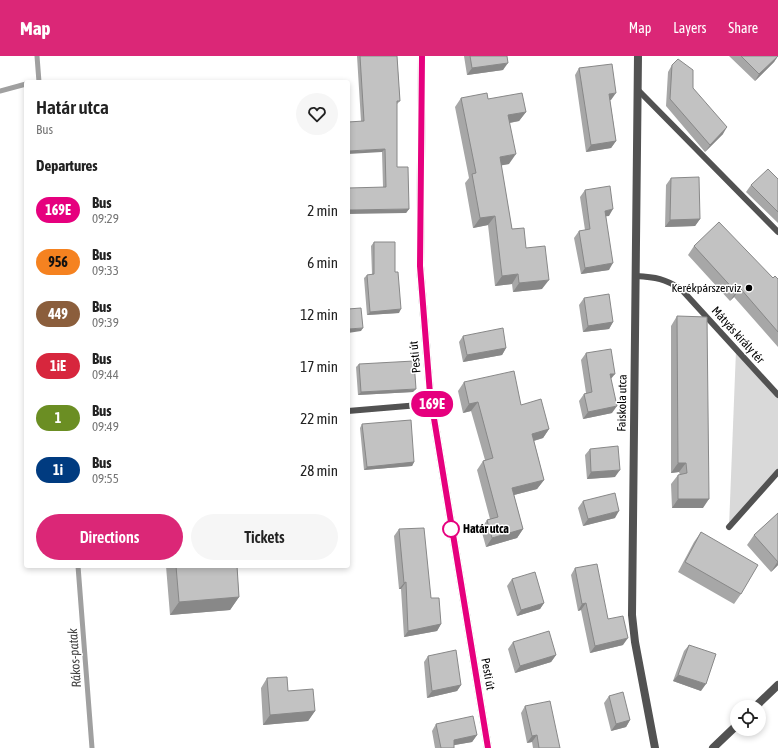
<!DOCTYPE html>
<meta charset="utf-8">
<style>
body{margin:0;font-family:"Asap Condensed",sans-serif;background:#f6f6f6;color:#222;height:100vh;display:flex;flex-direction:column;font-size:15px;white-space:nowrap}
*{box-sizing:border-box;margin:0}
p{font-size:13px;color:#767676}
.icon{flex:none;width:22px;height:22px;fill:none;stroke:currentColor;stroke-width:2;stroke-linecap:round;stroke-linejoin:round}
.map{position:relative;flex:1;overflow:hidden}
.drawer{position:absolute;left:24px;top:24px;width:326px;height:488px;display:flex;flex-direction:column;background:#fff;border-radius:4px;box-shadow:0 2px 6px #0003}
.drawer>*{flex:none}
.badge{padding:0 8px;border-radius:13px;font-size:14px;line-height:26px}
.controls{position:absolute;left:730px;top:644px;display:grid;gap:8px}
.controls a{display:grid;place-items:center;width:36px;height:36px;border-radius:50%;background:#fff;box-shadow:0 2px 6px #0003;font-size:20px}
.map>.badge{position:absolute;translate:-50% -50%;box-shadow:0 0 0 2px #fff}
h2{padding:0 12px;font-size:15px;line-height:36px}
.round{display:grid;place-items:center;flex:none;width:42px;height:42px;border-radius:21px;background:#f6f6f6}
.overview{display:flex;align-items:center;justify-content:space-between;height:68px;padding:0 12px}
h1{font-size:19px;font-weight:600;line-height:30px}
.cta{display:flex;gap:8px;margin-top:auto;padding:8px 12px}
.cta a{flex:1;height:46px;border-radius:24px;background:#db2777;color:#fff;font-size:16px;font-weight:600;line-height:46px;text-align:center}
.cta a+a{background:#f6f6f6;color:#222}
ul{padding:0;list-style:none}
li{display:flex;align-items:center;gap:12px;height:52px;padding:0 12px}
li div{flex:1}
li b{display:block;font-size:15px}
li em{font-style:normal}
li .badge{min-width:44px;font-weight:700;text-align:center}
header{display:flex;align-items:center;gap:24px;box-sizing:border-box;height:56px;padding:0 20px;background:#db2777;color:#fff}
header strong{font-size:19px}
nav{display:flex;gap:22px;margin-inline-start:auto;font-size:14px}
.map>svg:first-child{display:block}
.green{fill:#d9d9d9}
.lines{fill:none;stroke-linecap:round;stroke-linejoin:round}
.stream{stroke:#a0a0a0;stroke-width:5}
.service{stroke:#525252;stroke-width:6}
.minor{stroke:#525252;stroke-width:8}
.secondary{stroke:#1f1f1f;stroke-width:8}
.wall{fill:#a7a7a7}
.shaded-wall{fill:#888}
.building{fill:#c2c2c2;stroke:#888}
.line-casing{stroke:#fff;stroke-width:9}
.line{stroke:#e6007e;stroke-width:6}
.poi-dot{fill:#000;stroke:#fff;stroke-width:1.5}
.stop-dot{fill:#fff;stroke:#e6007e;stroke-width:2}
.labels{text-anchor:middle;stroke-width:3;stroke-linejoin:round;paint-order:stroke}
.poi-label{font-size:12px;fill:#000;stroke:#fff;text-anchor:end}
.street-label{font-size:12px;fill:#000;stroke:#fff}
.stop-label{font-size:12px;font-weight:bold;fill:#000;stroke:#fff;text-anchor:start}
.water-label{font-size:13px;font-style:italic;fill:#414141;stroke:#fff}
</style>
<header>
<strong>Map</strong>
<nav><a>Map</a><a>Layers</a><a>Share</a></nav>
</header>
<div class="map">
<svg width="778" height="692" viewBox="0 0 778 692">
<rect width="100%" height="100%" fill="#fff"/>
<path class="green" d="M736,294l42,45v77l-49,55z"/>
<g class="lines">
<path class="stream" d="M37,0l2,26
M0,35l26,-7
M78,510l14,182"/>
<path class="service" d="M639,35l139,141
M636,220c20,1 29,3 45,13l97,106
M348,355l83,-7
M729,471l49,-55"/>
<path class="minor" d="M638,0l-6,559 3,27 20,106
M755,651l23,-22
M713,692l24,-23"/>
<path class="secondary" d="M422,0l-2,210 10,128 58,354"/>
</g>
<path class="wall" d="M357,0h40l3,45 -3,3v63l12,42 -3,4 -23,-26 -1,-35 -21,-31z
M464,0h43l-4,14 -36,5z
M729,0h49l-4,6 -19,19z
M672,9l21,23 30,46 -18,18 -39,-46 2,-34z
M579,12l32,32h-1l6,41 -5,7 -25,4 -11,-77z
M461,42l27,1 38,13 -7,9 -9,2 -1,41 -8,1 11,64 14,19 16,41 -29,3 -1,-8 -17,2 -7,-61 -15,3 -8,-45 4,-5 -14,-71z
M671,122l29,41 -5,7 -30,1 1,-42z
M778,123v44l-32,-31 5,-7z
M585,134l24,26h-3l3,54 -28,4 -7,-36 5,-7 6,-1 -5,-33z
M374,186l21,30 4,41 -32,2 -3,-37 3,-3 5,-1 -1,-28z
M694,190l79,32 5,1v68l-44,-50 -4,4 -42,-46z
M584,242l29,24 -4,7 -26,3 -4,-27z
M677,260l26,192h-31l-1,-24 7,-9h2l-1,-3 -8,1v-147z
M463,280l43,12 -4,7 -39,7 -4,-20z
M586,297l25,26 1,34 -29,6 -4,-18 5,-7 2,-1 -5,-33z
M359,308l54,28 -55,3 -2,-28z
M464,326l57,23 28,24 -6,9 -9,3 10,39 -7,9 -23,6 9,34 -6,9 -31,9 -5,-18 6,-9 3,-1 -13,-49 6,-9 2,-1 -14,-49 -8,2 -5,-22z
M362,368l52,38 -2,4 -48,4 -4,-42z
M590,393l25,28 -28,2 -2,-24z
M583,445l32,17 -32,8 -5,-18z
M778,457v52l-7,7 -24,-27 7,-10z
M399,473l32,69 10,26 -4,7 -33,6 -3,-48h-2l-5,-53z
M701,476l40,62 -7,10 -56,-32 16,-30z
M166,510h71l2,31 -9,13 -60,5z
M575,512l33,51 15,26 -33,8 -9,-43 -3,1 -7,-36z
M512,523l32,24 -4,6 -23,7 -10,-30z
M513,586l43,13 -5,7 -36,11 -7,-24z
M689,589l12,46 -28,-10 11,-30z
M428,600l33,29 -4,6 -30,7 -3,-36z
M267,622l21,13 27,20 -7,10 -45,4 -2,-37z
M609,640l21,24 -4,7 -15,4 -7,-28z
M525,650l35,42h-27l-1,-6 -5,1 -6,-30z
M436,668l41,11 -5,7 -18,3v3h-19l-3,-17z"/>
<path class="shaded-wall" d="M778,0l-4,6 -19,19 4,-7z
M508,7l-5,7 -36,5 5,-7z
M616,37l-5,7 -6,1 4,-7z
M526,56l-7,9 -17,3 6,-9z
M727,71l-4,7 -18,18 5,-7z
M616,85l-5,7 -25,4 5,-7z
M385,93l-3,3 -34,2v-3z
M516,98l-7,10 -16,3 7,-10z
M409,153l-3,4 -58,1v-4z
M613,153l-4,7 -9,1 5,-6z
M495,160l-7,9 -15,3 7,-10z
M700,163l-5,7 -30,1 5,-7z
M613,207l-4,7 -28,4 4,-6z
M518,218l-6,10 -17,2 7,-10z
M549,224l-7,9 -29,3 6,-9z
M740,232l-6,9 -4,4 6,-9z
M401,253l-2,4 -32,2 3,-3z
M613,266l-4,7 -26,3 5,-6z
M363,272l-2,3 -13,2v-4z
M506,292l-4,7 -39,7 4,-7z
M610,318h5l-5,6z
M416,333l-3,3 -55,3 3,-3z
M478,346l-7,9 -8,2 6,-9z
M617,350l-5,7 -29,6 5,-7z
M549,373l-6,9 -17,5 6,-9z
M414,406l-2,4 -48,4 3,-3z
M678,407h8l-7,9 -8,1z
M620,414l-5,7 -28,2 4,-7z
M544,424l-7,9 -31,8 6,-9z
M678,443h31l-6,9h-31z
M619,455l-4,7 -32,8 5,-7z
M523,473l-6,9 -31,9 6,-9z
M778,505v4l-7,7z
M406,526l-5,7h-2l5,-6z
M239,541l-9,13 -60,5 9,-13z
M544,547l-4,6 -23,7 4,-6z
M586,547l-5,7 -3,1 4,-7z
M441,568l-4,7 -33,6 4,-6z
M628,582l-5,7 -33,8 5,-7z
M556,599l-5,7 -36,11 5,-7z
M678,619l28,9 -5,7 -28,-10z
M461,629l-4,6 -30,7 5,-7z
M315,655l-7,10 -45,4 7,-10z
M630,664l-4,7 -15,4 5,-7z
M477,679l-5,7 -23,4 5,-6z
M537,679l-5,7 -5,1 5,-7z"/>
<path class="building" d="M360,0h37l3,45h-3v66h11l1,42 -61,1v-22l38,-1 -1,-38 -37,2v-29l16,-1z
M470,0h37l1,7 -36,5z
M741,0h37l-19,18z
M678,3l15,11v18l34,39 -17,18 -40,-46 2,-34z
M612,8l4,29 -7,1 7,47 -25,4 -12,-77z
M487,37l1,6 34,-6 4,19 -18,3 8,39 -16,3 12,72 12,-1 2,20 19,-2 4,34 -30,3 -1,-9 -16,2 -7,-60 -15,2 -8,-44 4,-1 -15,-75z
M768,113l10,10v33l-27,-27z
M699,121l1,42 -30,1 1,-42z
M610,130l3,23 -8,2 8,52 -28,5 -6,-37 11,-2 -5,-39z
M719,166l54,56 2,-2 3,3v53l-38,-44 -4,4 -42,-46z
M374,186h21v30h3l3,37 -31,3 -3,-37 7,-1z
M609,238l4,28 -25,4 -4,-28z
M361,252l2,20 -15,1v-20z
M677,260l30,1 2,182h-31v-24l9,-2 -1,-10h-8z
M503,272l3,20 -39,7 -4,-19z
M611,293l4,25h-5l7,32 -29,6 -4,-18 8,-2 -6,-39z
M414,305l2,28 -55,3 -2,-28z
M514,315l7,34 20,-6 8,30 -17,5 12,46 -32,8 11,41 -31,9 -5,-18 11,-3 -15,-56 10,-3 -15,-56 -9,2 -5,-22z
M411,364l3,42 -47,5 -5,-43z
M618,390l2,24 -29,2 -1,-23z
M615,437l4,18 -31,8 -5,-18z
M778,457v49l-24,-27z
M424,472l7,70h8l2,26 -33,7 -2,-49 -2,1 -5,-54z
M701,476l57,33 -17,29 -56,-32z
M597,508l11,55 15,-3 5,22 -33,8 -9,-43 -4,1 -7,-36z
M176,510h61l2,31 -60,5z
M535,516l9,31 -23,7 -9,-31z
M549,575l7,24 -36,11 -7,-24z
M689,589l27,9 -10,30 -28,-9z
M456,594l5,35 -29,6 -4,-35z
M287,621l1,14 25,-2 2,22 -45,4 -3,-37z
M623,636l7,28 -14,4 -7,-28z
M550,645l10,47h-21l-2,-13 -5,1 -7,-30z
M473,660l4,19 -23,5v8h-13l-5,-24z"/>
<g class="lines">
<defs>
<path id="line" d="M422,0l-2,210 10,128 58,354"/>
</defs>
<use href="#line" class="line-casing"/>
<use href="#line" class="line"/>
</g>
<circle class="poi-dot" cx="749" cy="232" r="4"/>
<circle class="stop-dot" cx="451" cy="473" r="8"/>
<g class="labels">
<g class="poi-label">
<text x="741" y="236">Kerékpárszerviz</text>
</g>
<g class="street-label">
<text transform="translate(738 279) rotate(48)" y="4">Mátyás király tér</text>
<text transform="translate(415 301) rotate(-95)" y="4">Pesti út</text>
<text transform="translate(622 347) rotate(-89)" y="4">Faiskola utca</text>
<text transform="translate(488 618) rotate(80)" y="4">Pesti út</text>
</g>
<g class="stop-label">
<text x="463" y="477">Határ utca</text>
</g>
<g class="water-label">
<text transform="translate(74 602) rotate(-94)" y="5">Rákos-patak</text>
</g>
</g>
</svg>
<div class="controls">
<a><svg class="icon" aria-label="locate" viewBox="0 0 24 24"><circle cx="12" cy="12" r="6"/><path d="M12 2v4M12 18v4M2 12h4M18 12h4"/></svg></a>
</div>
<b class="badge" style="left:432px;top:348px;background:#e6007e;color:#fff">169E</b>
<section class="drawer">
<div class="overview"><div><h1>Határ utca</h1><p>Bus</p></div><a class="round"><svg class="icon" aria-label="heart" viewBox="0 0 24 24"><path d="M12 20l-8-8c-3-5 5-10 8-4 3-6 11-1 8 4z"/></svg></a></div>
<h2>Departures</h2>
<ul>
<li><span class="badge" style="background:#e6007e;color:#fff">169E</span><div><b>Bus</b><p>09:29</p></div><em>2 min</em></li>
<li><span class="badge" style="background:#f58220;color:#111">956</span><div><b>Bus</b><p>09:33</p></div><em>6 min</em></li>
<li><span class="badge" style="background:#8b5e3c;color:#fff">449</span><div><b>Bus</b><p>09:39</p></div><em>12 min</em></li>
<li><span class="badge" style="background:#d7263d;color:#fff">1iE</span><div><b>Bus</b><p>09:44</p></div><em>17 min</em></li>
<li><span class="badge" style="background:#6b8e23;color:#fff">1</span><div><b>Bus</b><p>09:49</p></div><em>22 min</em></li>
<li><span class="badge" style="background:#003b80;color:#fff">1i</span><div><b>Bus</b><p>09:55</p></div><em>28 min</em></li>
</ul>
<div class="cta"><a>Directions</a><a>Tickets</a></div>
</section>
</div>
